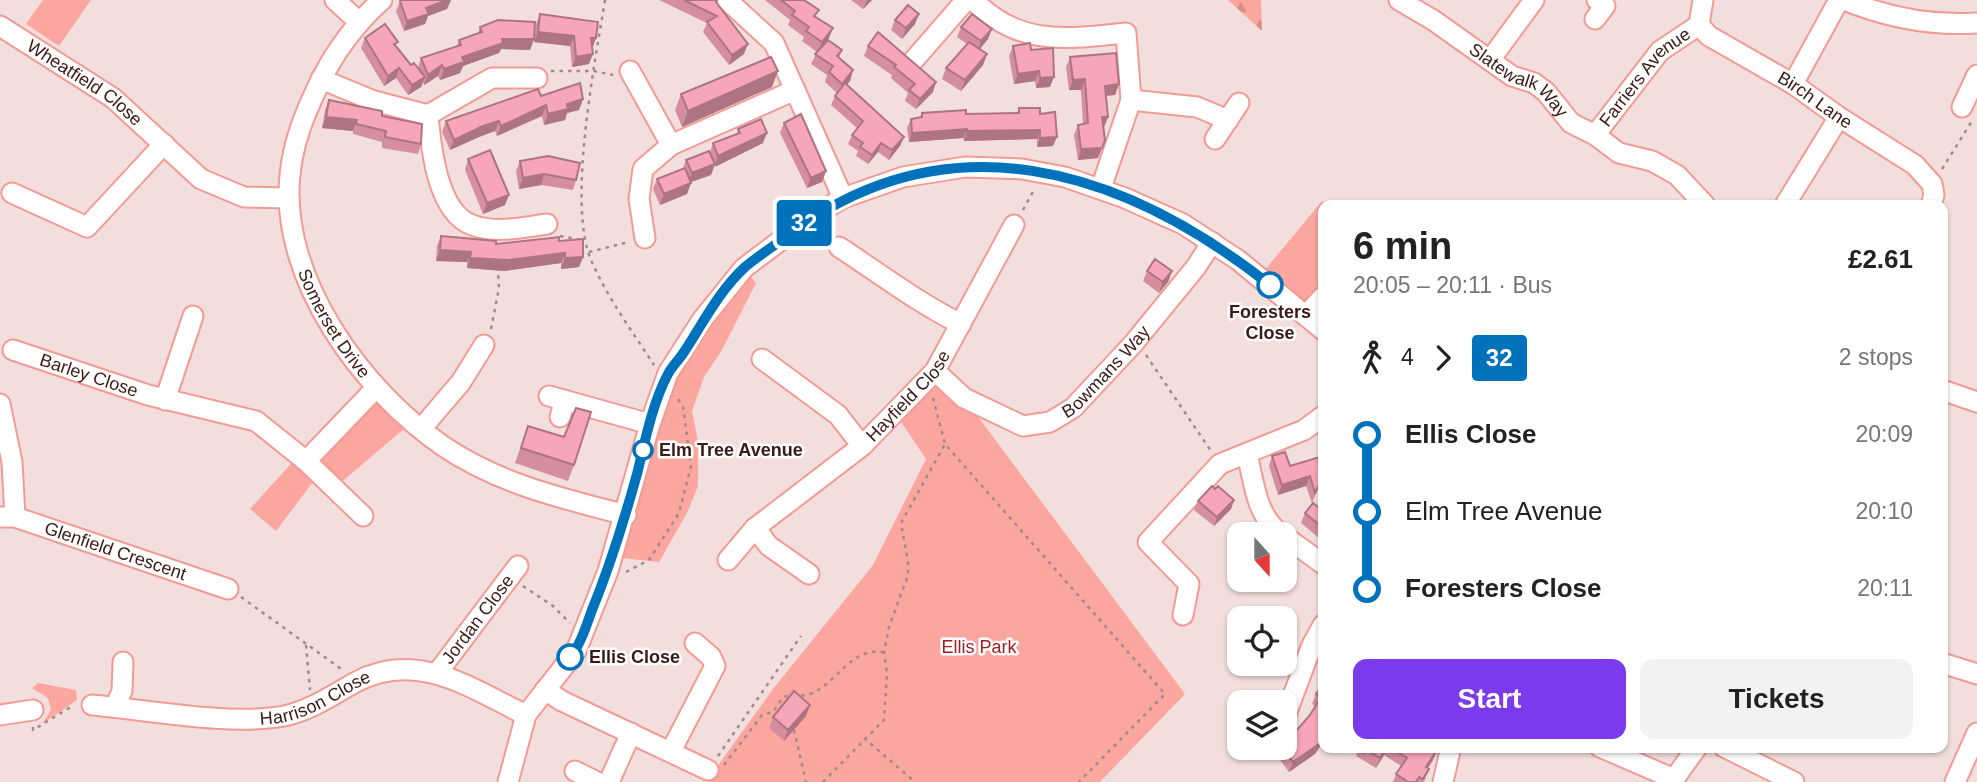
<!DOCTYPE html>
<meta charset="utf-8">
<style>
body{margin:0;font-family:Helvetica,sans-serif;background:#f2f2f2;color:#222;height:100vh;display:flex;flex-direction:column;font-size:26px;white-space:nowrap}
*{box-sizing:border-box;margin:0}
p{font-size:23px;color:#767676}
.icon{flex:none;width:38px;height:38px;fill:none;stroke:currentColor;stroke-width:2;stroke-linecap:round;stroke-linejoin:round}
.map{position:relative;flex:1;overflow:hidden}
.details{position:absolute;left:1318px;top:200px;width:630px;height:553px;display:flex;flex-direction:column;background:#fff;border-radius:14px;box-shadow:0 2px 5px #0004}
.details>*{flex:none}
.badge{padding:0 14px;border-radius:5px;font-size:24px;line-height:46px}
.needle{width:46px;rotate:159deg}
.controls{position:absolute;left:1227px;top:522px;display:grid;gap:14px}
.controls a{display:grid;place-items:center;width:70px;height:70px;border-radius:14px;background:#fff;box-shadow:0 2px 5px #0004;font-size:35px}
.map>.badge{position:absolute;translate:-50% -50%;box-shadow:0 0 0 4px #fff}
.legs{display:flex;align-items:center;gap:10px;height:77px;padding:0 35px;font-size:23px}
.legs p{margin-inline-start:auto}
.summary{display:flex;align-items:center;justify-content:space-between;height:119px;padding:0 35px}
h1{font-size:38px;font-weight:700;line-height:52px}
.button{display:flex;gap:14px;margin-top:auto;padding:14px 35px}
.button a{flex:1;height:80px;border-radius:14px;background:#7c3aed;color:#fff;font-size:28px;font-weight:700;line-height:80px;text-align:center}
.button a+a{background:#f2f2f2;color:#222}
ul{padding:0 35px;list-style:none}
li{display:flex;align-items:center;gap:24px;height:77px;font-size:26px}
li i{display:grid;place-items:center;width:10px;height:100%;margin:0 9px;background:currentColor}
li i::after{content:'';width:18px;height:18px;margin:-9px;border:5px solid;border-radius:50%;background:#fff}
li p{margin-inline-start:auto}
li:first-child i{background:linear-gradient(#0000 50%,currentColor 0)}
li:last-child i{background:linear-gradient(currentColor 50%,#0000 0)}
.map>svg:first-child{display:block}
.green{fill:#fba69f}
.forest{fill:url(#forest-firs)}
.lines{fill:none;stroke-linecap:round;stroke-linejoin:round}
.minor-casing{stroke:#f29b94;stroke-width:23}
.path{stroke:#a38a88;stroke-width:2.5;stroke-dasharray:3.5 5;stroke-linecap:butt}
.minor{stroke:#fff;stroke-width:19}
.wall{fill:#d48e9e}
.shaded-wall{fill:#ad7481}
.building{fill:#f7a5b8;stroke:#ad7481;stroke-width:2}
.line-1-casing{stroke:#fff;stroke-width:16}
.line-1{stroke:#0072bc;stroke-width:10}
.stop-1-dot{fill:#fff;stroke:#0072bc;stroke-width:3.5}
.labels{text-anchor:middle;stroke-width:5;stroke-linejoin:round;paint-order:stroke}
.street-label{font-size:18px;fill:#3a1917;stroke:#fff}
.stop-label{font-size:18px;font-weight:bold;fill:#3a1917;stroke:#fff;text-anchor:start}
.park-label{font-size:18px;fill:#992226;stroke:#fff}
</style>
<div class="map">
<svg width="1977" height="782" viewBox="0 0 1977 782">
<defs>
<pattern id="forest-firs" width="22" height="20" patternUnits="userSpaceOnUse" patternTransform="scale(1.75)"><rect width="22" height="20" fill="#fba69f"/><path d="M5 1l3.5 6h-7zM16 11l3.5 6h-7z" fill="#d88e88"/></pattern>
</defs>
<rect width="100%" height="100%" fill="#f2dfdd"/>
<path class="green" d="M43,0h48l-32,46 -33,-22z
M1322,201l5,4h-4v92l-16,17 -48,-37z
M744,268l12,15 -34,67 -18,27 -12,34 6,31v44l-10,25 -29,51 -47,-5 53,-175z
M935,371l29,27 221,296 -85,88h-394l67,-93 100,-124 53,-106 -31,-46z
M376,388l36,34 -68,58 -13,5 -12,-11 -43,57 -26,-22 49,-54z
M38,683l38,7 1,10 -35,24 9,-14 -3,-12 -16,-10z"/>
<path class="forest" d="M1228,0h33l1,31z"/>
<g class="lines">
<defs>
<g id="minor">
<path d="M335,0l23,21"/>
<path id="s1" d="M382,0c-27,24 -47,51 -63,84 -14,29 -26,58 -29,91 -11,103 72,215 153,271 56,38 118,52 183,69"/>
<path d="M727,0l47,43 69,155"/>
<path d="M973,0c47,47 92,39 153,33l5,67 -30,88"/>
<path id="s2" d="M1399,0l34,20 79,56 22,7 12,9 25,31 24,12 24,18 33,8 25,14 28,30"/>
<path id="s3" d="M1703,0l-4,25 10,11 84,48 46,33 76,48 17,19 2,11 -3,10"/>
<path d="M1844,0c42,17 87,26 132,23"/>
<path d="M1595,19l10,-13 -8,-6"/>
<path id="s4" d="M0,26l113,72 88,81 43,18 45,1"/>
<path d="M1490,60l44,-60"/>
<path d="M913,61l53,-61"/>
<path d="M630,71l41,74"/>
<path d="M321,79l53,22 54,14 64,-37h45"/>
<path d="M1793,84l46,-84"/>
<path d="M1131,100l66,7 31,13"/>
<path d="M1962,107l15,-32"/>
<path d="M428,115c3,32 9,97 44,110 23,9 52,2 75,-1"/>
<path id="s5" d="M1595,135l65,-84 39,-26"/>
<path d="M1215,139l24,-36"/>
<path d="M12,193l75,34 77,-83"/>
<path d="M1785,205l54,-88"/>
<path d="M645,238l-6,-39 4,-30 28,-24 124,-55"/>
<path d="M839,247c40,26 79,56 122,77"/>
<path d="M1307,314l16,-17"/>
<path id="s6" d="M13,350l135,45 108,26 50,40 57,55"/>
<path d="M762,359l76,56 24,31"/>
<path id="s7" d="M935,371l29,27 59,28 27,-4 23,-14 60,-64 63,-77 16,-25"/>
<path d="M1942,390l35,12"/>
<path d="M549,396l101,28"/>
<path d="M165,400l28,-84"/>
<path d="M0,404l12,58 3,55"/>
<path d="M560,417l5,-17"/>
<path d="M421,429l40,-47 23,-37"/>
<path d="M1247,454c7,28 9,62 34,80"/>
<path d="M306,461l70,-73"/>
<path id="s8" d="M0,517h15l213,72"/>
<path d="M755,528l14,18 40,28"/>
<path d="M1284,536l39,28"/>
<path id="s9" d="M728,560l27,-32 107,-82 73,-75 79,-146"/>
<path d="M1183,615l6,-31 -41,-42 72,-78 84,-34 19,-14"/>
<path d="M1942,663l35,11"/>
<path id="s10" d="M438,672l80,-106"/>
<path d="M545,690l17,11 146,69"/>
<path id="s11" d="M92,705c57,5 137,21 192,11 28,-6 48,-21 72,-34 61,-33 116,7 170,33"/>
<path d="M115,707l7,-16 1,-29"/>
<path d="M0,715l33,-5"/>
<path d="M1285,717l27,-72 11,-20"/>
<path d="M1600,747l74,32"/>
<path d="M1724,747l70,35"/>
<path d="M671,751l44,-85 -4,-9 -16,-14"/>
<path d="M575,771l22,11"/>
<path d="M508,782l18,-67 50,-64 32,-80 42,-147 18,-51 34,-53 42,-52 65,-49 34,-21 60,-21 62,-10 57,2 43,8 60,21 58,26 55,36 85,70"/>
<path d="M609,782l22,-49"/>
<path d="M1443,782l8,-35"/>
<path d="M1672,782l25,-35"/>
<path d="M1955,782l22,-49"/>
</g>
</defs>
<use href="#minor" class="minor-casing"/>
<path class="path" d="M605,0c-10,63 -38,203 -14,260 16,37 41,71 63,105
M551,71h43l19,4
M1942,169l30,-48
M1023,210l12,-22
M560,236l21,4
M589,252l40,-10
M491,329l8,-41 -1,-18
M1146,355l65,96
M933,398l12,46 220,250 -86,88
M626,572l23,-12 30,-47 12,-47 -8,-59 -5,-8
M523,586l30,20 17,17
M241,597l103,74
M306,645l4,45
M33,727v3l41,-25
M794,730l12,52
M864,738l51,44
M718,756l83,-120
M724,765l38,-50 11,-3 10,-15c9,-3 19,0 27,-3 29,-11 39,-47 74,-42
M823,782l61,-62 3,-46 -3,-22 5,-25 19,-52v-13l-7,-39 44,-79"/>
<use href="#minor" class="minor"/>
</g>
<path class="wall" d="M402,0h49l-4,9 -19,7 -3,8 -21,7 -8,-20 4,-10z
M659,0h59l-1,3 27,51 -15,11 -26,-33 4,-9z
M765,0h39l25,38 -1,2 14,10 -3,8 14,12 -3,11 -3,3 57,53 -4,9 -11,14 -11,-8 -10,12 -12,-8 2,-5 -10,-7 4,-9 5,-7 -26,-23 4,-9 2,-3 -12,-11 2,-7 -16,-11 6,-12 -15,-11 2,-4 -16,-12 2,-5z
M851,0h21l-9,9z
M540,14l56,24 -4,11 -3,15 -17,3 -2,-21 -36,-4 2,-18z
M895,20l20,4 -13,15 -11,-9z
M480,27l54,12 -4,11 -29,-1 -2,4 -36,13 -3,7 -20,7 -2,-4 -14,9 -1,-3 -2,5 -13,8 -12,-17 -12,8 -23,-38 4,-10 31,9 15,18 7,3 3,-10 36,-12 2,-6 19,-6z
M961,27l27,12 -8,10 7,5 -4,11 -22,26 -19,-12 4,-11 21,-24 -10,-7z
M878,32l55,60 -17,17 -11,-8 3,-8 -17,-15 1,-3 -28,-19 4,-10z
M1013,46l18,4 19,37 -14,1 -1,-7 -21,3 -5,-28z
M1070,57l45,38 -9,1 2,21 -4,10 -2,21 -4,10 -20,2 -4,-25 4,-10 5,-1 -2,-34h-12l-3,-23z
M772,87l-90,40 -7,-17 6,-16z
M541,96l42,3 -4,11 -12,3 -2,7 -21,5 -2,-9 -45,20 -2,-5 -16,6 -29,13 -8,-18 4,-11z
M329,100l53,16 39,28 -3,10 -36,-6v-6l-29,-8v-3l-31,-3 3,-18z
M1019,108l21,6 13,32 -16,1v-8l-73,2 -1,-3 -54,4 -2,-14 4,-9 9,-2 2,-4h95z
M784,123l42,48 -4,11 -15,6 -27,-55z
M738,129l25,14 -49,23 -3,9 -20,7 -4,12 -27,11 -7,-16 4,-10 26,-11 3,-8 24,-8 3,-9 24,-9z
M468,159l37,46 -22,9 -18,-44z
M520,161l56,19 -3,10 -32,-5 -22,4 -3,-18z
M441,236l55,8 63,-3 24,16 -4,10 -18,2v-6l-57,8 -37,-3v-6l-31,-1 1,-15z
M1147,271h25l-4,11 -9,11 -16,-12z
M528,426l36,11 10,28 -6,16 -53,-18z
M1272,456l18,10 33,-10 -4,30 -7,17 -6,-17 -28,9 -9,-29z
M1215,489l19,11 -3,9 -17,17 -20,-16 4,-9z
M1323,511v25l-1,-1 -3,3 -18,-15 4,-10z
M1323,685l-8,69 -26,18 -11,-15 4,-10 28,-32 5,-9 -3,-2 4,-10z
M810,705l-4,11 -22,25 -15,-13 4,-11z
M1357,747h75l1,13 -5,8 1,1 -5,13h-31l3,-8 5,-8 -17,-11 -8,13 -20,-12 3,-8z"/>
<path class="shaded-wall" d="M447,0h4l-4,9 -19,7 -3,8 -21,7 3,-10 19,-13z
M867,0h5l-9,9z
M919,14l-4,10 -13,15 4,-11z
M833,28l-4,10 -11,14 4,-10z
M992,29l-4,10 -11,13 4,-11z
M538,32l36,4 -4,10 -36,-4z
M591,38h5l-4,11z
M502,39h32l-4,11 -29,-1 -2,4 -36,13 -3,7 -20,7 4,-11 18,-12z
M748,44l-4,10 -15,11 3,-10z
M593,54l-4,10 -17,3 4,-10z
M987,54l-4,11 -22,26 4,-11z
M442,65l-4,11 -14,9 4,-10z
M399,68l-3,10 -12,8 4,-10z
M853,70l-3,11 -11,13 3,-10z
M778,71l-6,16 -90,40 6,-16z
M1039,71l-4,10 -21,3 4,-10z
M425,77l-4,10 -13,8 4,-10z
M1054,77l-4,10 -14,1 4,-10z
M1085,79l-4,11h-12l4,-10z
M936,82l-3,10 -17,17 4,-10z
M1119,84l-4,11 -14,1 4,-10z
M583,99l-4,11 -12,3 -2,7 -21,5 4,-11 19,-10z
M546,105l-4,11 -45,20 4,-10z
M326,117l31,3 -4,11 -31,-3z
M1102,117h6l-4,10z
M499,121l-4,10 -16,6 -29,13 4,-10 29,-14z
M967,129l-4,9 -54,4 3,-9z
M1040,130l-3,9 -73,2 3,-10z
M767,133l-4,10 -48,24 3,-11z
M904,137l-4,9 -11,14 3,-10z
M1057,137l-4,9 -16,1 3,-9z
M881,143l-3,9 -10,12 4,-9z
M1102,148l-4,10 -20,2 3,-11z
M715,164l-4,11 -23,8 4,-10z
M826,171l-4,11 -15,6 4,-10z
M544,174l-3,11 -22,4 4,-11z
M691,183l-4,11 -27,11 4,-11z
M509,195l-4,10 -22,9 4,-11z
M440,250l31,2 -4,10 -31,-1z
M565,253l-4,10 -57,8 -37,-3 3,-10z
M583,257l-4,10 -18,2 4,-11z
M1172,271l-4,11 -9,11 4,-11z
M1310,476l-4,10 -28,9 4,-10z
M1234,500l-3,9 -17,17 3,-9z
M810,705l-4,11 -22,25 4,-11z
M1323,738v4l-8,12 -26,18 4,-10z
M1387,747l-3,8 -8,13 4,-10z
M1437,750l-4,10 -11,17 4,-10z"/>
<path class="building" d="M402,0h45l-21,8 3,6 -22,7 -7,-20z
M684,0h33l-1,2 32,42 -16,11 -25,-33 10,-6z
M781,0h23l15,10 -5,6 19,12 -11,14 -16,-11 3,-4 -17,-12 3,-4z
M908,5l11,9 -13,14 -11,-8z
M540,14l58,8 -2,16h-5l2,16 -17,3 -2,-21 -36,-4z
M972,14l20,15 -11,12 -20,-14z
M498,20l37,2 -1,17h-32l1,4 -41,14 2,5 -20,7 -2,-4 -14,10 -7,-17 40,-13 -2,-5 23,-8 -2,-5z
M385,24l13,18 -4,2 17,21 3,-2 11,14 -13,8 -13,-17 -11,8 -23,-38z
M878,32l58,50 -16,17 -11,-9 6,-6 -21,-17 2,-2 -28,-19z
M828,40l14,10 -5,6 16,14 -11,14 -13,-12 4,-6 -18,-12z
M969,42l18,12 -22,26 -19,-12z
M1030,43l1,7 22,-2 1,29 -14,1 -1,-7 -21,3 -5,-28z
M1116,53l3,31 -14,2 3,31h-6l3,23 -3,8 -21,1 -3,-24 10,-2 -3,-44 -12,1 -3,-23z
M771,57l7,14 -90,40 -7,-17z
M580,83l3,16 -16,5 1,5 -20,5 -2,-9 -45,21 -2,-5 -16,5 -29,14 -8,-19 92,-32 3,7z
M845,83l59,54 -12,13 -11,-7 -9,12 -12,-8 3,-4 -11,-8 11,-14 -28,-25z
M329,100l53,11v5l40,8 -1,20 -36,-7 1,-6 -30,-7 1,-4 -31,-3z
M1019,108h21v6l15,-2 2,25 -17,1v-8l-73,1v-2l-55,4 -1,-14 11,-2v-4l44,-3v4l53,-1z
M801,114l25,57 -15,7 -27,-55z
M761,119l6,14 -49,23 -5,-13 27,-10 -2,-4z
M490,150l19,45 -22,8 -19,-44z
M709,151l6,13 -23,9 -6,-13z
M548,156l32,7 -4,17 -32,-6 -21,4 -3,-17z
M685,168l6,15 -27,11 -7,-15z
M441,236l55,5v3l63,-7v4l24,-2v18l-18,1v-5l-57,7 -38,-2 1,-6 -31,-2z
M1155,259l17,12 -9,11 -16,-11z
M576,408l15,4 -17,53 -53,-17 7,-22 36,11z
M1285,452l5,14 33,-10v21l-8,16 -5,-17 -28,9 -10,-29z
M1212,486l3,3 3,-3 16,14 -17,17 -19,-16z
M1313,503l10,8v17l-18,-15z
M1323,685v53l-4,6 -26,18 -11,-15h2v-2l26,-30 11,-18 -5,-3z
M794,691l16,14 -22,25 -15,-13z
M1362,747h25l-7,11z
M1390,747h42l5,3 -11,17 3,2 -6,10 -4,-2 -3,5h-8l-12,-8 11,-16z"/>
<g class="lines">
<defs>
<path id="line-1" d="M570,657c11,-13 16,-31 22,-47 18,-44 32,-89 45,-136 8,-32 15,-70 31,-100 4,-8 11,-14 16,-22 19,-29 35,-61 61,-85 12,-10 26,-19 38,-28 163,-126 339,-71 487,46"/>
</defs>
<use href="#line-1" class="line-1-casing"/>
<use href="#line-1" class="line-1"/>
</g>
<g class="stop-1-dot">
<circle cx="1270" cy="285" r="12"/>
<circle cx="643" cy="450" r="9"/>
<circle cx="570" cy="657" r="12"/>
</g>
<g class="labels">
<g class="street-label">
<text dy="6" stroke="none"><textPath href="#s5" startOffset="77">Farriers Avenue</textPath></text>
<text dy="6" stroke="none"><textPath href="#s2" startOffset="145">Slatewalk Way</textPath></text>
<text dy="6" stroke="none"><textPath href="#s4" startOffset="102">Wheatfield Close</textPath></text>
<text dy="6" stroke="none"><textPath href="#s3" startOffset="164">Birch Lane</textPath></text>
<text dy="6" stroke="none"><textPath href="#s1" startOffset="360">Somerset Drive</textPath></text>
<text dy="6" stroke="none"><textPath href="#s7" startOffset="208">Bowmans Way</textPath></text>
<text dy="6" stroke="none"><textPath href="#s6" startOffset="80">Barley Close</textPath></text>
<text dy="6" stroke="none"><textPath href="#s9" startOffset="245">Hayfield Close</textPath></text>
<text dy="6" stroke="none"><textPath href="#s8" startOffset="121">Glenfield Crescent</textPath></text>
<text dy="6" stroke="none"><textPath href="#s10" startOffset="66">Jordan Close</textPath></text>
<text dy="6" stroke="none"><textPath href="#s11" startOffset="228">Harrison Close</textPath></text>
</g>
<g class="stop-label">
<text x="1270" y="318" text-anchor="middle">Foresters<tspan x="1270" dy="21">Close</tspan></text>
<text x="659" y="456">Elm Tree Avenue</text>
<text x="589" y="663">Ellis Close</text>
</g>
<g class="park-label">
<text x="979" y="653">Ellis Park</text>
</g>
</g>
</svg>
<div class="controls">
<a><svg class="needle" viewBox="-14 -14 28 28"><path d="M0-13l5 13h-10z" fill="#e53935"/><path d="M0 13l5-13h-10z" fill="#767676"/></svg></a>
<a><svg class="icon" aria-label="locate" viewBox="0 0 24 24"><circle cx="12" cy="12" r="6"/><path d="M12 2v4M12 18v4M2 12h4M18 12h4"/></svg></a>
<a><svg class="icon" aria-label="layers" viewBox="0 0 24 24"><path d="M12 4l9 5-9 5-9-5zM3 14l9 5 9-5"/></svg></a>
</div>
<b class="badge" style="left:804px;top:223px;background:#0072bc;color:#fff">32</b>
<section class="details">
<div class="summary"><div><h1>6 min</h1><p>20:05 – 20:11 · Bus</p></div><b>£2.61</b></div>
<div class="legs"><svg class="icon" aria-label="walk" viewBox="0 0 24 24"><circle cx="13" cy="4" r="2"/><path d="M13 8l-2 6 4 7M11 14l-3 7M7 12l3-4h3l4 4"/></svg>4<svg class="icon" aria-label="forward" viewBox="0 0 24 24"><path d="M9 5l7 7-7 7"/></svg><b class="badge" style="background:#0072bc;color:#fff">32</b><p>2 stops</p></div>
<ul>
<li><i style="color:#0072bc"></i><b>Ellis Close</b><p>20:09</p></li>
<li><i style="color:#0072bc"></i><span>Elm Tree Avenue</span><p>20:10</p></li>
<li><i style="color:#0072bc"></i><b>Foresters Close</b><p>20:11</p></li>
</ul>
<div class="button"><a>Start</a><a>Tickets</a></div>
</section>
</div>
